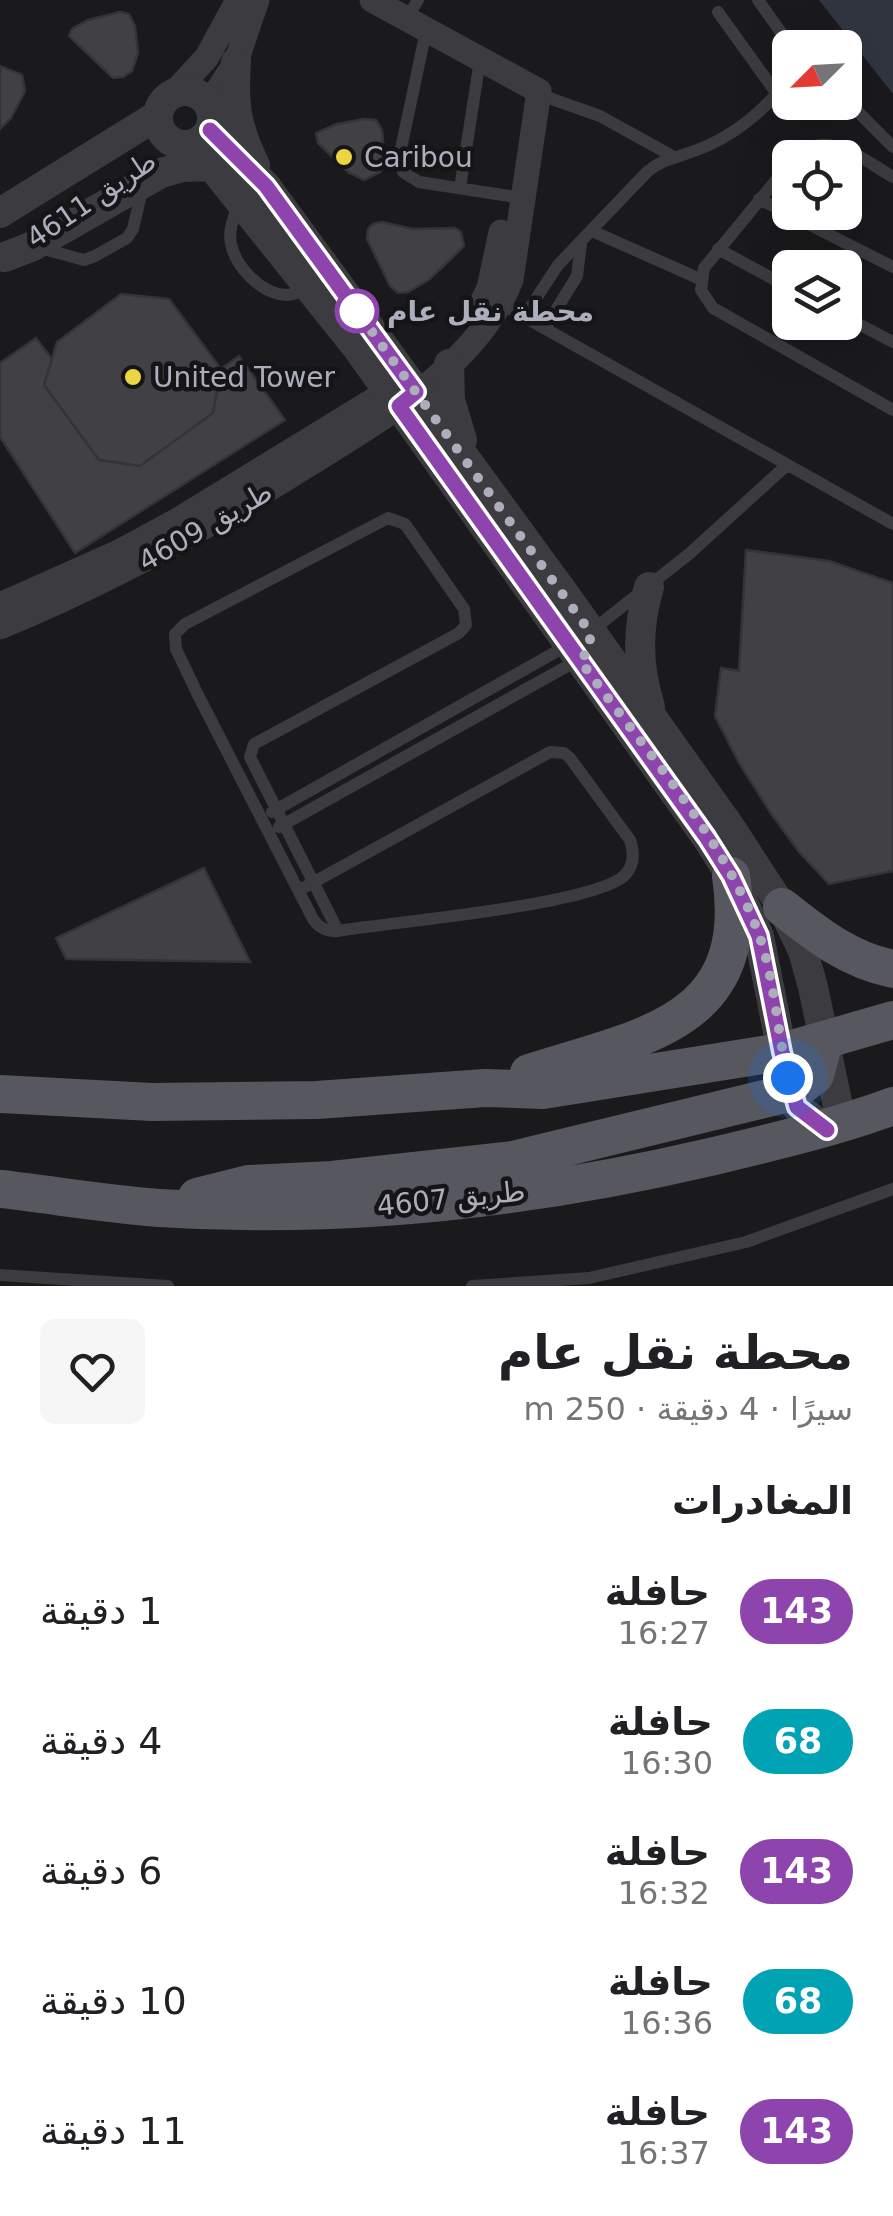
<!DOCTYPE html>
<html lang="ar">
<meta charset="utf-8">
<style>
body{margin:0;font-family:"DejaVu Sans","Noto Sans Arabic",sans-serif;background:#f6f6f6;color:#202124;direction:rtl;height:100vh;display:flex;flex-direction:column;font-size:38px;white-space:nowrap}
*{box-sizing:border-box;margin:0}
p{font-size:32px;color:#757577}
.icon{flex:none;width:55px;height:55px;fill:none;stroke:currentColor;stroke-width:2;stroke-linecap:round;stroke-linejoin:round}
.map{position:relative;height:1286px;overflow:hidden;direction:ltr}
.sheet{display:flex;flex-direction:column;background:#fff;flex:1}
.sheet>*{flex:none}
.badge{padding:0 20px;border-radius:32px;font-size:35px;line-height:65px}
.needle{width:65px;rotate:246deg}
.tools{position:absolute;left:772px;top:30px;display:grid;gap:20px}
.tools a{display:grid;place-items:center;width:90px;height:90px;border-radius:15px;background:#fff;box-shadow:0 10px 40px #0002;font-size:50px}
.you{position:absolute;width:50px;height:50px;margin:-25px;border:8px solid #fff;border-radius:50%;background:#1a73e8;box-shadow:0 0 0 15px #1a73e833}
.map>.badge{position:absolute;translate:-50% -50%;box-shadow:0 0 0 5px #fff}
h2{padding:0 40px;font-size:38px;line-height:90px}
.round{display:grid;place-items:center;flex:none;width:105px;height:105px;border-radius:15px;background:#f6f6f6}
.summary{display:flex;align-items:center;justify-content:space-between;height:170px;padding:0 40px}
h1{font-size:48px;font-weight:600;line-height:75px}
ul{padding:0;list-style:none}
li{display:flex;align-items:center;gap:30px;height:130px;padding:0 40px}
li div{flex:1}
li b{display:block;font-size:38px}
li em{font-style:normal}
li .badge{min-width:110px;font-weight:700;text-align:center}
.map>svg:first-child{display:block}
.water{fill:#30353f}
.building{fill:#414145;stroke:#343337;stroke-width:2.5}
.lines{fill:none;stroke-linecap:round;stroke-linejoin:round}
.service{stroke:#3b3b40;stroke-width:12}
.minor{stroke:#3b3b40;stroke-width:25}
.tertiary{stroke:#3b3b40;stroke-width:30}
.primary{stroke:#57575f;stroke-width:38}
.line-casing{stroke:#fff;stroke-width:22}
.line{stroke:#8e44ad;stroke-width:15}
.walk{stroke:#acaebb;stroke-width:10;stroke-dasharray:0 18}
.poi-dot{fill:#ebd542;stroke:#151417;stroke-width:4}
.stop-dot{fill:#fff;stroke:#8e44ad;stroke-width:5}
.labels{text-anchor:middle;stroke-width:9;stroke-linejoin:round;paint-order:stroke}
.poi-label{font-size:28px;fill:#acaebb;stroke:#151417;text-anchor:start}
.street-label{font-size:28px;fill:#acaebb;stroke:#151417}
.stop-label{font-size:28px;font-weight:bold;fill:#acaebb;stroke:#151417;text-anchor:start}
</style>
<div class="map">
<svg width="893" height="1286" viewBox="0 0 893 1286">
<rect width="100%" height="100%" fill="#1a191c"/>
<path class="water" d="M819,0h74v94z"/>
<path class="building" d="M120,12l9,2 6,12 3,27 -6,18 -9,6 -10,1 -44,-42 3,-7 16,-9z
M0,66l22,9 3,16 -14,27 -11,11z
M364,119l12,1 6,10 3,33 -5,9 -16,8 -16,-8 -30,-29 -2,-10 21,-9z
M382,222l31,7 42,-1 6,4 3,14 -34,33 -22,13 -10,1 -8,-7 -23,-47 1,-10 5,-5z
M121,294l48,5 52,70 -8,44 -73,53 -41,-6 -55,-75 13,-43z
M36,338l16,21 -8,26 55,75 41,6 73,-53 8,-44 18,-13 46,64 -210,133 -75,-116v-74z
M746,550l83,11 64,22v288l-64,13 -29,-31 -28,-38 -33,-52 -24,-47 6,-48 18,3z
M204,868l46,94 -184,-3 -10,-21z"/>
<g class="lines">
<path class="service" d="M758,0l34,48
M718,12l59,82
M406,20l12,-20
M426,31l-27,127 4,14 16,10 103,16
M539,91l13,8 48,17 74,41
M845,99l48,48
M795,158c31,-32 68,2 98,19
M790,163l-86,105 -3,22 12,18 180,102
M460,188l20,-128
M759,199l134,68
M238,205c-4,12 -10,25 -7,39 5,23 30,50 55,51 7,0 16,-4 23,-6
M592,231l108,48
M40,248l44,12 11,-4 32,-18 6,-9 9,-39
M718,249l72,39
M501,304l392,220
M524,317l34,-52 89,-93c15,-13 32,-15 50,-22 38,-14 67,-40 93,-71
M845,317l48,25
M545,328l32,-52 4,-32
M388,518l17,6 59,85 2,16 -7,8 -205,111 -4,13 88,174c-12,1 -19,-3 -25,-12l-115,-224 -22,-46 -1,-15 10,-10z
M590,632l99,-78 98,-89
M272,812l296,-167
M279,827l301,-168
M305,887l245,-135 14,1 6,5 60,82c4,12 5,25 -5,35 -30,30 -235,47 -287,56
M0,1275l168,11
M472,1286l117,-8 157,-36 147,-53"/>
<path class="minor" d="M174,93l33,-36 31,-57
M209,104l27,-42 21,-62
M477,313l12,-25 12,-56
M0,605l119,-53 59,-32 227,-139
M0,627c111,-46 210,-100 311,-164 75,-47 166,-98 200,-183l28,-189 -167,-91"/>
<path class="tertiary" d="M236,62c-3,43 0,64 19,103
M158 118a27 27 0 1 1 54 0a27 27 0 1 1-54 0Z
M210,130l56,56 300,410 164,231 52,80 21,44 10,36 29,138
M194,144l164,205 349,489 24,38 28,60 23,116 15,55 30,23
M0,213l158,-98
M5,257l28,-11 128,-73 21,-6 30,-1
M449,364l1,36 12,40
M649,587c-12,41 -12,78 1,120"/>
<path class="primary" d="M782,907c35,28 67,53 111,62
M529,1073c111,-36 224,-48 202,-197
M0,1094l152,8 165,-2 168,-12 58,2 239,-38 111,-32
M0,1189c53,6 106,15 159,19 184,12 371,-9 551,-51 63,-15 123,-29 183,-51
M197,1197l52,-13 83,-4 181,-20 280,-68 22,-17 9,-34"/>
</g>
<g class="lines">
<defs>
<path id="line" d="M210,130l56,56 150,206 -17,14 308,432 24,38 28,60 23,116 15,55 30,23"/>
</defs>
<use href="#line" class="line-casing"/>
<use href="#line" class="line"/>
<path class="walk" d="M357,311l-3,-4 236,325v17l-10,11c59,83 145,179 179,275 16,45 18,96 29,143"/>
</g>
<g class="poi-dot">
<circle cx="344" cy="157" r="10"/>
<circle cx="133" cy="377" r="10"/>
</g>
<circle class="stop-dot" cx="357" cy="311" r="20"/>
<g class="labels">
<g class="poi-label">
<text x="364" y="167">Caribou</text>
<text x="153" y="387">United Tower</text>
</g>
<g class="street-label">
<text transform="translate(91 199) rotate(-34)" y="10">طريق 4611</text>
<text transform="translate(205 526) rotate(-30)" y="10">طريق 4609</text>
<text transform="translate(451 1198) rotate(-6)" y="10">طريق 4607</text>
</g>
<g class="stop-label">
<text x="387" y="321">محطة نقل عام</text>
</g>
</g>
</svg>
<div class="tools">
<a><svg class="needle" viewBox="-14 -14 28 28"><path d="M0-13l5 13h-10z" fill="#e53935"/><path d="M0 13l5-13h-10z" fill="#757577"/></svg></a>
<a><svg class="icon" aria-label="locate" viewBox="0 0 24 24"><circle cx="12" cy="12" r="6"/><path d="M12 2v4M12 18v4M2 12h4M18 12h4"/></svg></a>
<a><svg class="icon" aria-label="layers" viewBox="0 0 24 24"><path d="M12 4l9 5-9 5-9-5zM3 14l9 5 9-5"/></svg></a>
</div>
<div class="you" style="left:788px;top:1078px"></div>
</div>
<section class="sheet">
<div class="summary"><div><h1>محطة نقل عام</h1><p>سيرًا · 4 دقيقة · 250 m</p></div><a class="round"><svg class="icon" aria-label="heart" viewBox="0 0 24 24"><path d="M12 20l-8-8c-3-5 5-10 8-4 3-6 11-1 8 4z"/></svg></a></div>
<h2>المغادرات</h2>
<ul>
<li><span class="badge" style="background:#8e44ad;color:#fff">143</span><div><b>حافلة</b><p>16:27</p></div><em>1 دقيقة</em></li>
<li><span class="badge" style="background:#00a3b4;color:#fff">68</span><div><b>حافلة</b><p>16:30</p></div><em>4 دقيقة</em></li>
<li><span class="badge" style="background:#8e44ad;color:#fff">143</span><div><b>حافلة</b><p>16:32</p></div><em>6 دقيقة</em></li>
<li><span class="badge" style="background:#00a3b4;color:#fff">68</span><div><b>حافلة</b><p>16:36</p></div><em>10 دقيقة</em></li>
<li><span class="badge" style="background:#8e44ad;color:#fff">143</span><div><b>حافلة</b><p>16:37</p></div><em>11 دقيقة</em></li>
</ul>
</section>
